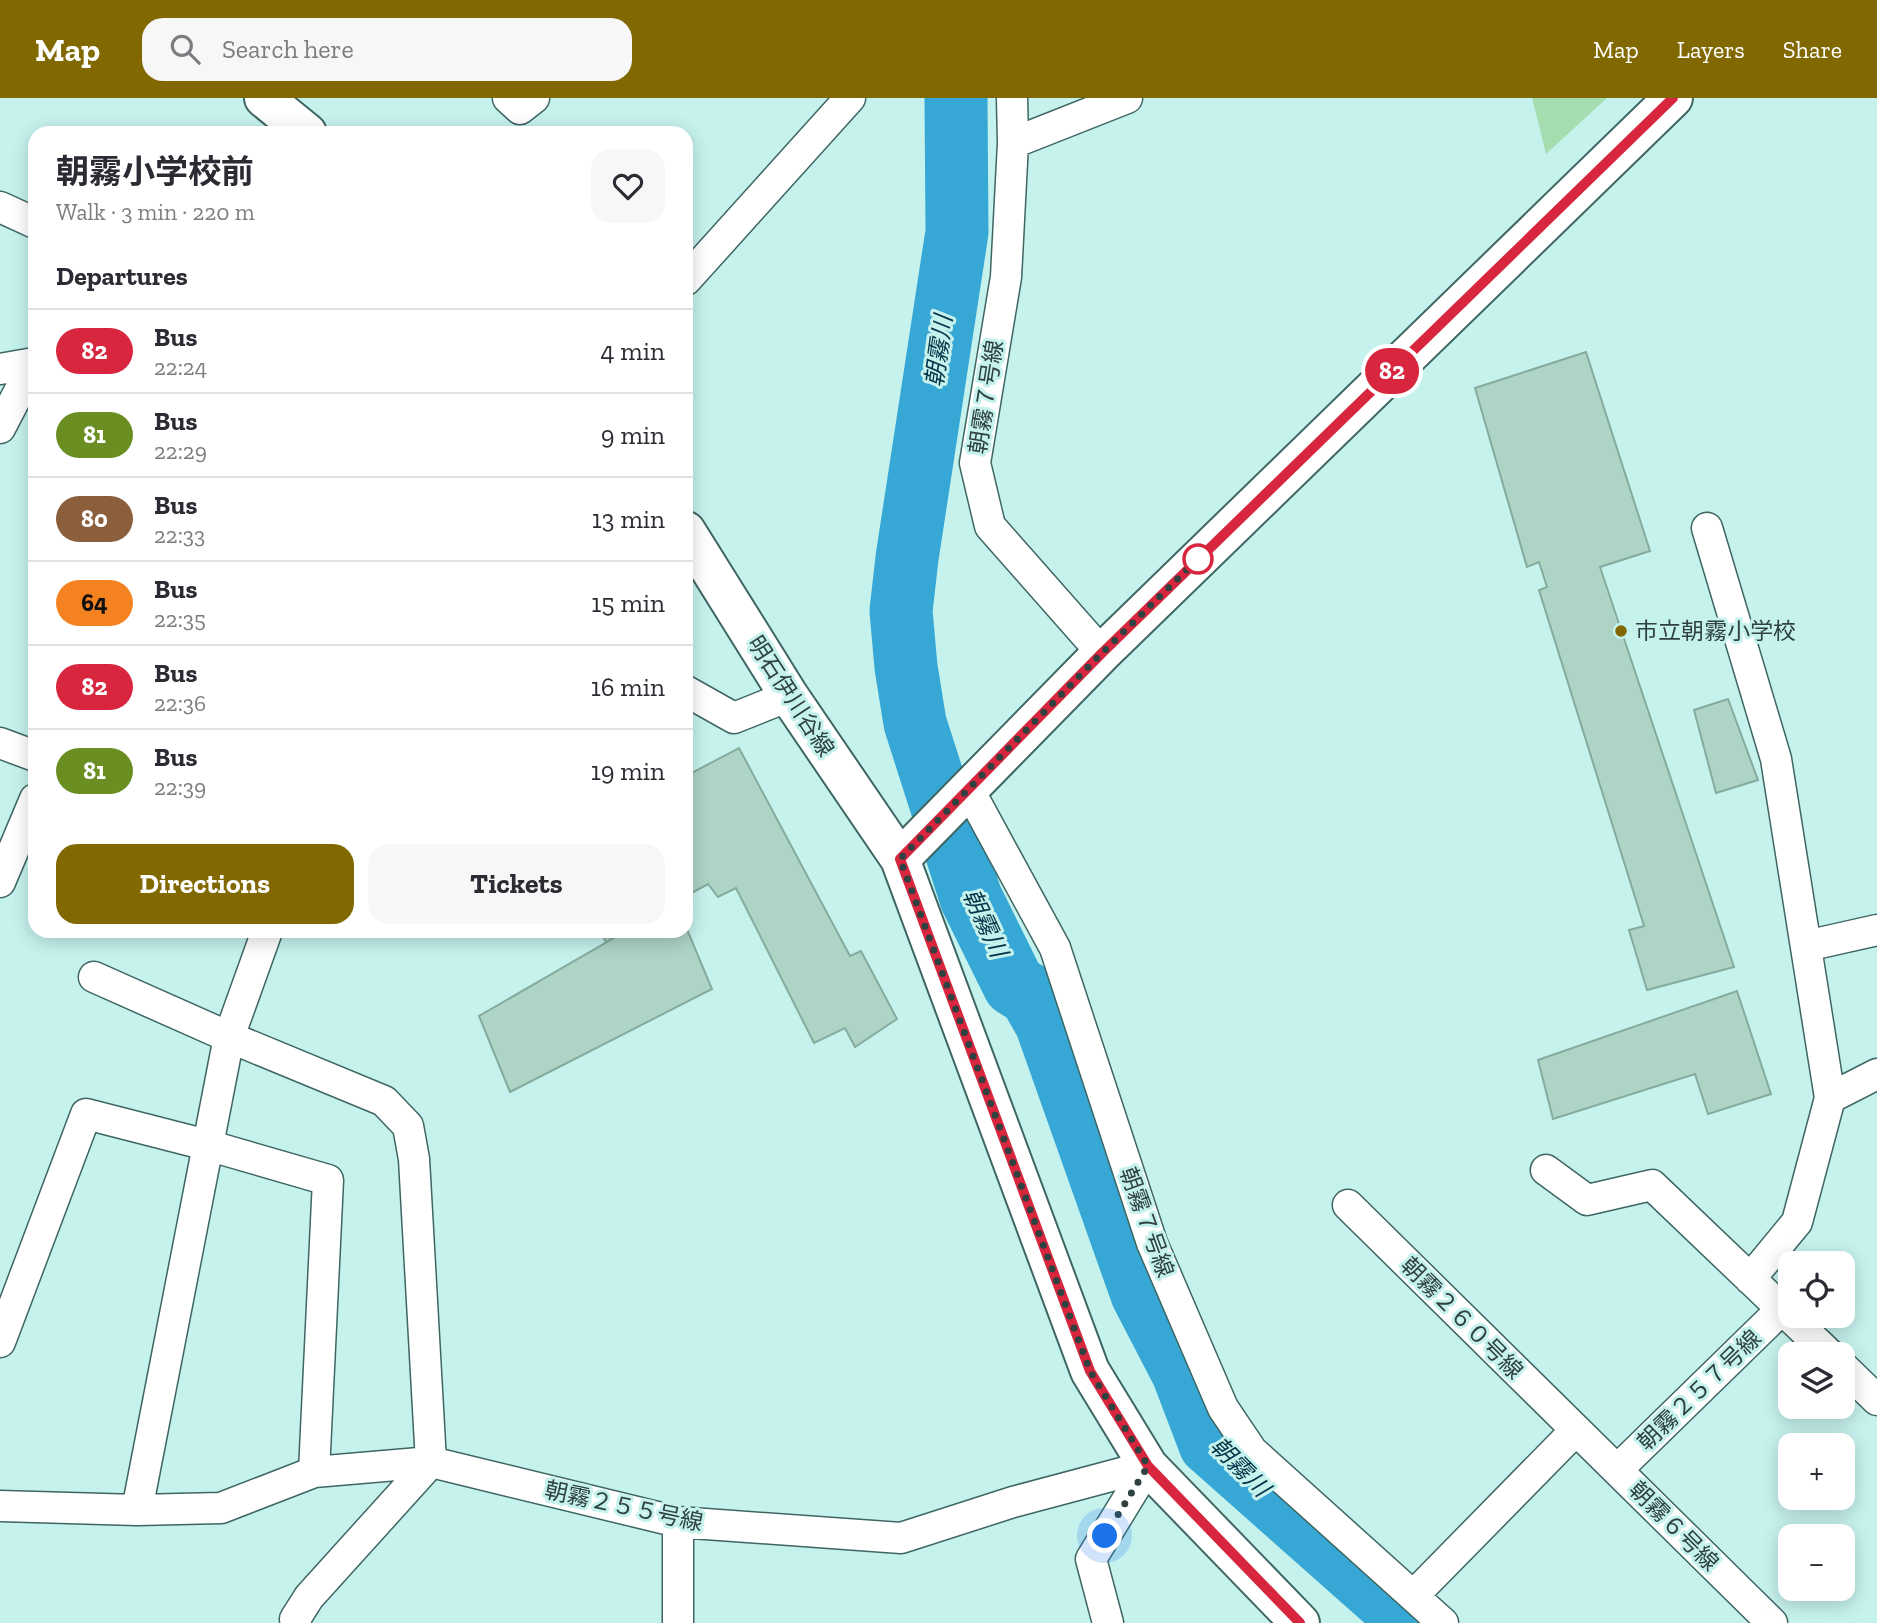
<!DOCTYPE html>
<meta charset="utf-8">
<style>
body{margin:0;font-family:"Zilla Slab","Noto Sans JP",serif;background:#f7f7f7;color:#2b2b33;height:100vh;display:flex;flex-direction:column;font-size:26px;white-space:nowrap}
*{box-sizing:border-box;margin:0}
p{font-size:23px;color:#7c7c81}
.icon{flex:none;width:38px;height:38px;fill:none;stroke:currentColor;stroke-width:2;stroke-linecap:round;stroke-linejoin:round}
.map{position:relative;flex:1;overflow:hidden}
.drawer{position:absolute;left:28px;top:28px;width:665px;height:812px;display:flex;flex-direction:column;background:#fff;border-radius:21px;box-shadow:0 4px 18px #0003}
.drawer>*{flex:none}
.badge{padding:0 14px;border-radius:23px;font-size:24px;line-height:46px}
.tools{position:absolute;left:1778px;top:1153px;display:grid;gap:14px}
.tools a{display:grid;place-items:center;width:77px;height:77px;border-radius:14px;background:#fff;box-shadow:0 4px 18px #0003;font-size:35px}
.you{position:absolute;width:35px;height:35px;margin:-18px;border:5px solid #fff;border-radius:50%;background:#1a73e8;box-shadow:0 0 0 10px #1a73e833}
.map>.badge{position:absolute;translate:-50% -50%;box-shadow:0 0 0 4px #fff}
h2{padding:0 28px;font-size:26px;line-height:63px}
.round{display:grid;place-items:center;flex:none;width:74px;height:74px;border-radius:21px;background:#f7f7f7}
.head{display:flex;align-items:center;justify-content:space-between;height:119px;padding:0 28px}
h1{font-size:33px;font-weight:700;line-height:52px}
.primary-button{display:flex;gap:14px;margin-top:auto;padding:14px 28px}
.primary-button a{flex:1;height:80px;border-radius:21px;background:#816800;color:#fff;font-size:28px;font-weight:700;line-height:80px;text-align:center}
.primary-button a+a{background:#f7f7f7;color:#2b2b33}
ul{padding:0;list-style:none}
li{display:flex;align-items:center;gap:21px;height:84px;padding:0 28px;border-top:2px solid #e1e1e2}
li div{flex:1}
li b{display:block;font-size:26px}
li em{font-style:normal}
li .badge{min-width:77px;font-weight:700;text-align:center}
header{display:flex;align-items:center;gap:42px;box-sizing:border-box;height:98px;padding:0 35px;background:#816800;color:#fff}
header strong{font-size:33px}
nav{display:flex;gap:38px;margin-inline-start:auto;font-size:24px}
.search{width:490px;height:63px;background:#f7f7f7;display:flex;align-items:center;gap:18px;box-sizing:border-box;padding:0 24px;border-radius:21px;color:#7c7c81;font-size:26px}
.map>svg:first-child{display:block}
.green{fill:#a4ddb0}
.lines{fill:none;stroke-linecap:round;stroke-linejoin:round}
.river{stroke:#37a8d5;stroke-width:63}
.building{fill:#add4c5;stroke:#85ab9d;stroke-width:2}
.street-casing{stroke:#3e6663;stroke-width:33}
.secondary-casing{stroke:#3e6663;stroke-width:42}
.street{stroke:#fff;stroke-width:30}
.secondary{stroke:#fff;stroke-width:38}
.line-casing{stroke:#fff;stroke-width:16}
.line{stroke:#d7263d;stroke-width:10}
.walk{stroke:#2f4140;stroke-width:7;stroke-dasharray:0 12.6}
.stop-dot{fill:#fff;stroke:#d7263d;stroke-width:3.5}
.poi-dot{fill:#816800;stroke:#c6f2ee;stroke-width:2.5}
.labels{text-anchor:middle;stroke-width:6;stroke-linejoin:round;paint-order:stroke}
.street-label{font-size:23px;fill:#2f4140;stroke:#c6f2ee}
.poi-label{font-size:23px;fill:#2f4140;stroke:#c6f2ee;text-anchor:start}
.water-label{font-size:24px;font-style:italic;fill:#043649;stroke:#c6f2ee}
</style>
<header>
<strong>Map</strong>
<div class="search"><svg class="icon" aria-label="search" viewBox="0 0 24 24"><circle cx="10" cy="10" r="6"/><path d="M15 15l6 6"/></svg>Search here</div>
<nav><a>Map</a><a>Layers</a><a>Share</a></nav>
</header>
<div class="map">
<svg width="1877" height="1525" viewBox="0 0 1877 1525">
<rect width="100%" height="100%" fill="#c6f2ee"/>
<path class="green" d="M1532,0h75l-61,56z"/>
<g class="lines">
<path class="river" d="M956,0l1,134 -50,326 -6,53 5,56 9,56 56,175 43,87 16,10 16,28 96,271 41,79 27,71 202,179"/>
</g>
<path class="building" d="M1586,254l64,199 -50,16 134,400 -87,23 -18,-60 15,-4 -105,-336 8,-3 -8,-25 -12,5 -52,-179z
M1728,601l30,81 -42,13 -22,-83z
M739,650l111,208 11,-5 36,68 -42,28 -10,-19 -31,15 -78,-155 -18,9 -10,-13 -22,12v-122l2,1z
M686,829l26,62 -202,103 -31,-76 147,-85h60z
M600,833h24l-18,11z
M1737,893l34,103 -63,20 -13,-40 -142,45 -15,-59z"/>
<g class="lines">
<defs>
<path id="street" d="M508,0l12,11 14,-11
M1012,0l1,45 -7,134 -31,186 15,63 112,127
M1013,45l114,-45
M0,109l35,16
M686,182l164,-182
M0,271l34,-6 -34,65
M1707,430l69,231 54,339 -33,124 -47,57
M686,593l48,27 55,-22
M0,645l35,13
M969,692l86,158 97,295 71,165 29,43 191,172
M0,784l35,-83
M1806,848l71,-16
M1830,1000l47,-24
M1546,1072l41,30 65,-15 177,169
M1348,1107l424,418
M0,1244l86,-228 121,31 121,35 -14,292
M1843,1269l34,33
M1617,1372l165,-161
M0,1408l137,4 84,-2 93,-36 117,-10 -17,-303 -6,-33 -24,-25 -155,-64 -135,-60
M137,1412l92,-473 38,-106
M678,1424v101
M1413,1498l163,-166
M296,1525l-1,-4 14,-22 122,-135 247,60 223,16 112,-36 135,-36
M1108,1525l-17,-64 57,-93"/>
<path id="secondary" d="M264,0l43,35
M686,433l103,165 111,163 190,512 58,95 152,157
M900,761l202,-206 571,-555"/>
</defs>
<use href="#street" class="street-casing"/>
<use href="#secondary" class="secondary-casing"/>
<use href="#street" class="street"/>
<use href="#secondary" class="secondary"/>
</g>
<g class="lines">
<defs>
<path id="line" d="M1300,1525l-152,-157 -58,-95 -190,-512 202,-206 571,-555"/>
</defs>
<use href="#line" class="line-casing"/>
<use href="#line" class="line"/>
<path class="walk" d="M1105,1438l43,-70 -58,-95 -190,-512 202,-206 98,-96 -2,2"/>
</g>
<circle class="stop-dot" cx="1198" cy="461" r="14"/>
<circle class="poi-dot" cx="1621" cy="533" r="7"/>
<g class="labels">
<g class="street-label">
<text transform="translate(986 299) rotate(-81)" y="8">朝霧７号線</text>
<text transform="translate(791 598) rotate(57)" y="8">明石伊川谷線</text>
<text transform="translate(1147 1124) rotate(70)" y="8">朝霧７号線</text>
<text transform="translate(1462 1220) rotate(45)" y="8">朝霧２６０号線</text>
<text transform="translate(1699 1292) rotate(-44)" y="8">朝霧２５７号線</text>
<text transform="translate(624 1408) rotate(12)" y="8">朝霧２５５号線</text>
<text transform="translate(1674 1428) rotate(45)" y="8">朝霧６号線</text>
</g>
<g class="poi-label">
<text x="1635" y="541">市立朝霧小学校</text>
</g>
<g class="water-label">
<text transform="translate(939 253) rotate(-82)" y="8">朝霧川</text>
<text transform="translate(985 825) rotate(65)" y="8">朝霧川</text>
<text transform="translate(1240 1369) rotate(45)" y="8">朝霧川</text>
</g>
</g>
</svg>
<div class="tools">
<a><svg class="icon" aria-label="locate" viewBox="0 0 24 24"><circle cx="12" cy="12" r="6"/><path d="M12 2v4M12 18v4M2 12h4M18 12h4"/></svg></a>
<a><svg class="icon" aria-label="layers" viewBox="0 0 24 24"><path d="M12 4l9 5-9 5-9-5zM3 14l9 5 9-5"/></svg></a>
<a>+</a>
<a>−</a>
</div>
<div class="you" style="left:1105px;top:1438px"></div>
<b class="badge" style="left:1392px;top:273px;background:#d7263d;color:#fff">82</b>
<section class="drawer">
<div class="head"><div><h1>朝霧小学校前</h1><p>Walk · 3 min · 220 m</p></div><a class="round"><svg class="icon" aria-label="heart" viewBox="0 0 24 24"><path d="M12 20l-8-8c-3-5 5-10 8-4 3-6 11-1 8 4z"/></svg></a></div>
<h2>Departures</h2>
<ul>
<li><span class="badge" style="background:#d7263d;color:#fff">82</span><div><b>Bus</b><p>22:24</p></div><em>4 min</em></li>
<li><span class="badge" style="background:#6b8e23;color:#fff">81</span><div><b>Bus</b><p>22:29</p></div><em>9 min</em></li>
<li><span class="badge" style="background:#8b5e3c;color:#fff">80</span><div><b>Bus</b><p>22:33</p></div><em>13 min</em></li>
<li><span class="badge" style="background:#f58220;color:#111">64</span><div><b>Bus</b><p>22:35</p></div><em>15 min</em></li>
<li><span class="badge" style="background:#d7263d;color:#fff">82</span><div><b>Bus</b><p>22:36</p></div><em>16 min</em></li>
<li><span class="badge" style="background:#6b8e23;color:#fff">81</span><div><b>Bus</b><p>22:39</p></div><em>19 min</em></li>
</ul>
<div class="primary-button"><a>Directions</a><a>Tickets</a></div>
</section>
</div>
